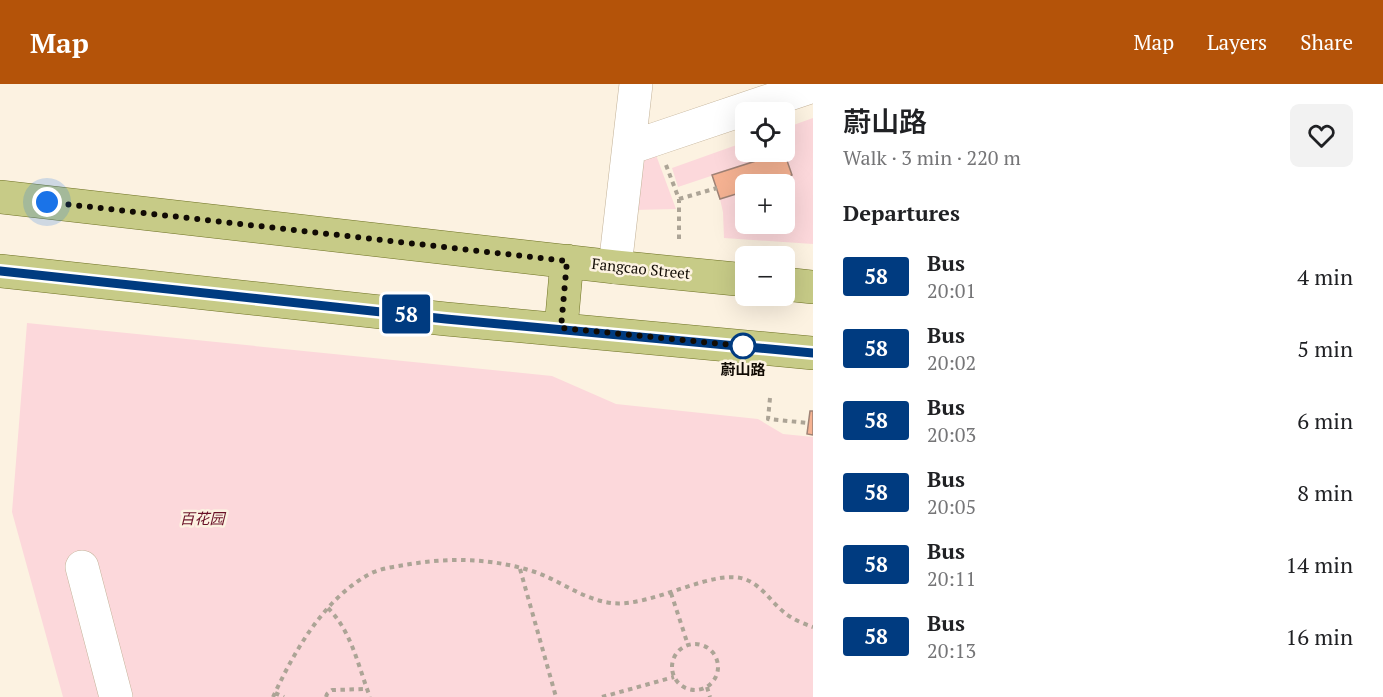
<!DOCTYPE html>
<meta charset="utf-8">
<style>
body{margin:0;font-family:"PT Serif","Noto Sans SC",serif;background:#f2f2f2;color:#202124;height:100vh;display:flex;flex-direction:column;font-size:22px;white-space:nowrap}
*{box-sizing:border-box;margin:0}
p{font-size:20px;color:#757577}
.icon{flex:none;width:33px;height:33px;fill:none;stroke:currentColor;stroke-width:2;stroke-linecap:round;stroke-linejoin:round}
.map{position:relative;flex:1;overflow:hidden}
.sheet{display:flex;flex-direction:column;background:#fff;width:570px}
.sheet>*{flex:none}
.badge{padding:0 12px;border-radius:4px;font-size:21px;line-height:39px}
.fabs{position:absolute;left:735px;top:18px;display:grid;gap:12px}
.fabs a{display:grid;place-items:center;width:60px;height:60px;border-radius:9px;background:#fff;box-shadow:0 6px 24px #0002;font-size:30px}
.you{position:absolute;width:30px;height:30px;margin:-15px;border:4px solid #fff;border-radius:50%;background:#1a73e8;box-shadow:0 0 0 9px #1a73e833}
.map>.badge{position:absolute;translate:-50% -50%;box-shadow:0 0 0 3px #fff}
h2{padding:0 30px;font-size:22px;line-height:54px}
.round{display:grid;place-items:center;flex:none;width:63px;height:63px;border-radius:9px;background:#f2f2f2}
.head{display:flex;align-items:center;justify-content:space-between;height:102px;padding:0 30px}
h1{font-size:28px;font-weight:600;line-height:45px}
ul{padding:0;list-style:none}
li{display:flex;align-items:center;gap:18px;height:72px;padding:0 30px}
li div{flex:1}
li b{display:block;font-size:22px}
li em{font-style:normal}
li .badge{min-width:66px;font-weight:700;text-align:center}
header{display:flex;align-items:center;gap:36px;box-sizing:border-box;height:84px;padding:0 30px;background:#b45309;color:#fff}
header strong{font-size:28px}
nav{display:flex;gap:33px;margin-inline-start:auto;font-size:21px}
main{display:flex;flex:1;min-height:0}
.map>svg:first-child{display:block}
.green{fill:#fcd8db}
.building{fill:#f5b292;stroke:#9f8275;stroke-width:1.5}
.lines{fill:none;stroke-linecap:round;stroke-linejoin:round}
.minor-casing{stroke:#c2b197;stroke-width:34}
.major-casing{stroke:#6f7225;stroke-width:34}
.path{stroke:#aca496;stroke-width:4;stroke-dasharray:4.5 4.5;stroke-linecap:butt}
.minor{stroke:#fff;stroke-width:33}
.major{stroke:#c7cb87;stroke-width:33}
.line-casing{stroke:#fff;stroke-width:14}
.line{stroke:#003b80;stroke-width:9}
.walk{stroke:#110b04;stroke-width:6;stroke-dasharray:0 10.8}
.stop-dot{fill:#fff;stroke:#003b80;stroke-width:3}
.labels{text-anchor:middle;stroke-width:5;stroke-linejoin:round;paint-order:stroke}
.street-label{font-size:15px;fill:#110b04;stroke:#fcf2e1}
.stop-label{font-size:15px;font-weight:bold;fill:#110b04;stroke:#fcf2e1}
.park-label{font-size:15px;font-style:italic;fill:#691127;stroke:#fcf2e1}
</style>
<header>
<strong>Map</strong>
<nav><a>Map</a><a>Layers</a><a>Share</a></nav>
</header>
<main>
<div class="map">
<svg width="813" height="613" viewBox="0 0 813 613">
<rect width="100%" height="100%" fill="#fcf2e1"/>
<path class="green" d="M813,34v126l-89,-6 -1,-26 -3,-13 25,-8 1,33h38v-40h-20l28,-9 -8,-23 1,-24z
M745,58l1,10h37l-105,35 -6,-19z
M656,71l20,54 -43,1 9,-49 5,-5z
M27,239l525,53 64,28 142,15 25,15 30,3v260h-750l-51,-185z"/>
<path class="building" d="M784,68l8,23 -28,9h-18v7l-26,8 -8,-24z
M810,327h3v24l-6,-1z"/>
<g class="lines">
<defs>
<path id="minor" d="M629,64l184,-62
M615,183l21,-183
M82,483l34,130"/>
<path id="major" d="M0,113l615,70 131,13
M0,187l446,48 367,34
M784,200l29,3
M561,244l6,-67"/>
</defs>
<use href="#minor" class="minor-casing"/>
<use href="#major" class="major-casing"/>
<path class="path" d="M666,81l13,34v41
M679,115l38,-11
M770,314l-2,21 40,4
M520,485l36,128
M671,509l17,52
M328,524c24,24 30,58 42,89
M672 583a23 23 0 1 1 46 0a23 23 0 1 1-46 0Z
M707,603l3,10
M275,609l9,4
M273,613c21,-45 49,-95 93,-121 11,-7 26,-9 39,-11 44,-8 87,-7 130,7 26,9 47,27 76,31 42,5 104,-37 136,-23 16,7 25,23 38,33 7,6 19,11 28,14
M326,613l1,-3 5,-4 35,-1
M602,613l72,-20"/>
<use href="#minor" class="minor"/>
<use href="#major" class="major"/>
</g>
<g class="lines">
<defs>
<path id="line" d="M0,187l446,48 367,34"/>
</defs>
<use href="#line" class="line-casing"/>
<use href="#line" class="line"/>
<path class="walk" d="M47,118l520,59 -6,67 182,18"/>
</g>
<circle class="stop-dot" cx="743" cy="262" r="12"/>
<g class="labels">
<g class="street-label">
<text transform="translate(641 185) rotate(6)" y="5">Fangcao Street</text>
</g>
<g class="stop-label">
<text x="743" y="291">蔚山路</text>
</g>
<g class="park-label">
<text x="202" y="440">百花园</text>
</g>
</g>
</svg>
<div class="fabs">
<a><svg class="icon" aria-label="locate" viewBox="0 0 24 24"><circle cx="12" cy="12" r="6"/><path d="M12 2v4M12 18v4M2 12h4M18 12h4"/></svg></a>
<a>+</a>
<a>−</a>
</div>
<div class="you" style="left:47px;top:118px"></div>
<b class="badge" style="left:406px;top:230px;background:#003b80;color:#fff">58</b>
</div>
<section class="sheet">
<div class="head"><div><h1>蔚山路</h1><p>Walk · 3 min · 220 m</p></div><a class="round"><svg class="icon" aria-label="heart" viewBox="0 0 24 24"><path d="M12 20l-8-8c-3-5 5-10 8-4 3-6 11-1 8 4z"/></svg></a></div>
<h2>Departures</h2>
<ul>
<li><span class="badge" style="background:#003b80;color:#fff">58</span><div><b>Bus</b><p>20:01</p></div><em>4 min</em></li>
<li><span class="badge" style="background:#003b80;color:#fff">58</span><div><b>Bus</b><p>20:02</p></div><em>5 min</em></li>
<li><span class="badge" style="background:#003b80;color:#fff">58</span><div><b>Bus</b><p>20:03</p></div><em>6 min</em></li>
<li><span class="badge" style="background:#003b80;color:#fff">58</span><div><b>Bus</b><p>20:05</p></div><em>8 min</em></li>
<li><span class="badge" style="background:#003b80;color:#fff">58</span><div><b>Bus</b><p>20:11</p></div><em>14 min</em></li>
<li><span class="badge" style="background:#003b80;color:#fff">58</span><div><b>Bus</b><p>20:13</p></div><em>16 min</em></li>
</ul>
</section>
</main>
